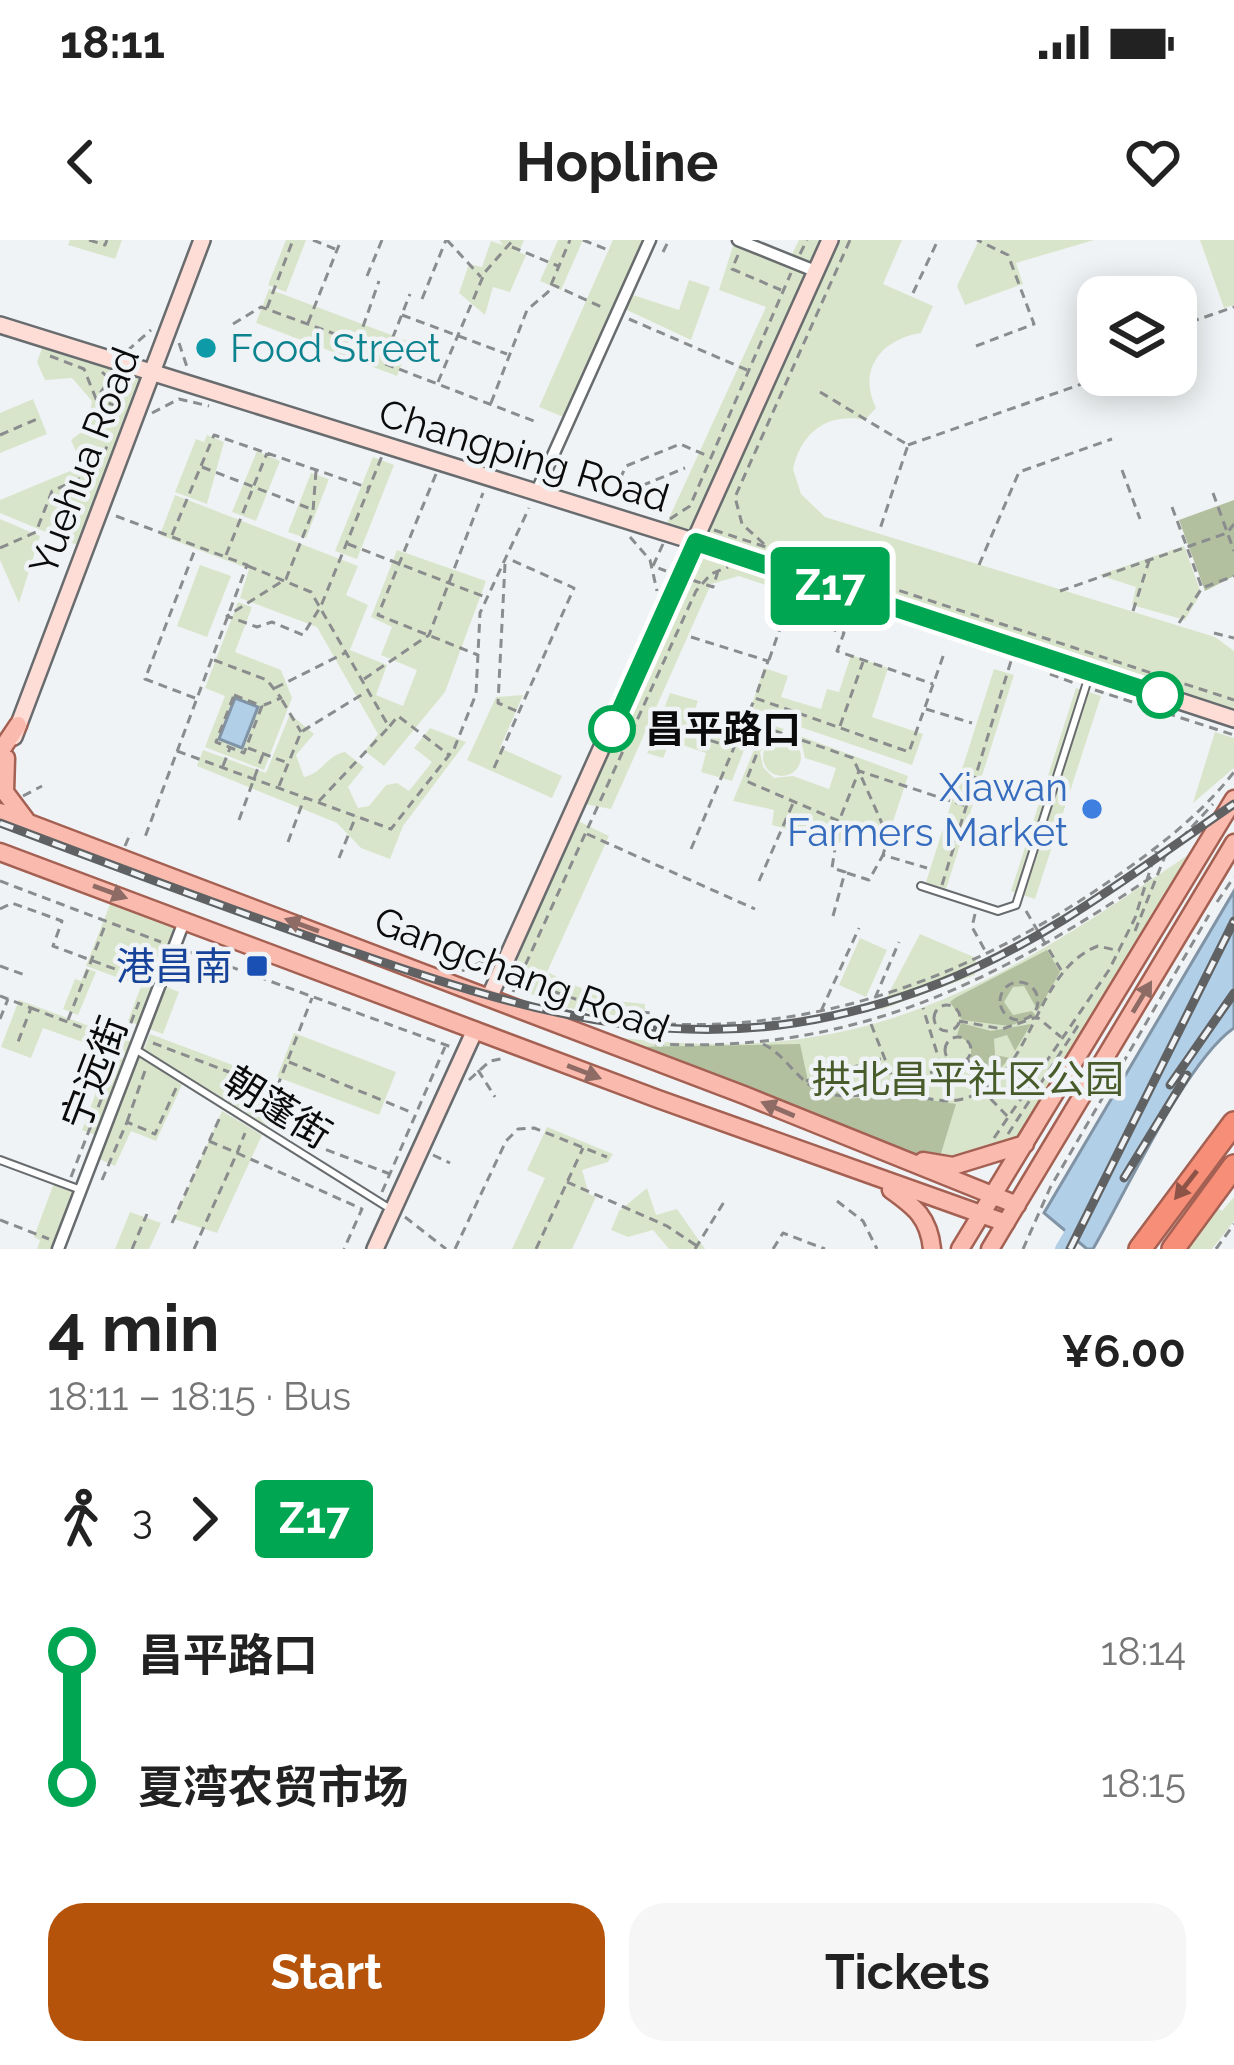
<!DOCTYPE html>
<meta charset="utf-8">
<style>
body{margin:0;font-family:Raleway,"Noto Sans SC",sans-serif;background:#f6f6f6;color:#222;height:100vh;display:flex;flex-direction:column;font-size:45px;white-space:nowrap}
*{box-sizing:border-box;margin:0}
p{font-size:39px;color:#767676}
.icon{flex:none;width:66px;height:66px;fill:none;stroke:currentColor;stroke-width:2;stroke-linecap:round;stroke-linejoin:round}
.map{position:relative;height:1009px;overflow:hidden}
.panel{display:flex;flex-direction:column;background:#fff;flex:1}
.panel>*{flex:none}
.badge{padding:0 24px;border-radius:9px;font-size:42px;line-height:78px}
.tools{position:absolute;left:1077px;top:36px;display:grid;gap:24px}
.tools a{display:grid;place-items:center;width:120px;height:120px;border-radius:24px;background:#fff;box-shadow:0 6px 30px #0003;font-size:60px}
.map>.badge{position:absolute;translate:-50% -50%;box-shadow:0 0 0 6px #fff}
.legs{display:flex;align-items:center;gap:18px;height:132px;padding:0 48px;font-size:39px}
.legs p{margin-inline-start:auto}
.head{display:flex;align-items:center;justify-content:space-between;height:204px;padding:0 48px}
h1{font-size:66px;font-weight:700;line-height:90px}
.button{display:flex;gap:24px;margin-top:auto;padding:24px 48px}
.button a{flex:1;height:138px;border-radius:36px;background:#b45309;color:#fff;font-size:48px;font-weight:700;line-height:138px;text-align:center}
.button a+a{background:#f6f6f6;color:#222}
ul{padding:0 48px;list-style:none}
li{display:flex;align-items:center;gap:42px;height:132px;font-size:45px}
li i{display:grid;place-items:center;width:18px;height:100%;margin:0 15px;background:currentColor}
li i::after{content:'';width:30px;height:30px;margin:-15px;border:9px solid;border-radius:50%;background:#fff}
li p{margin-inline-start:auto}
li:first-child i{background:linear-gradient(#0000 50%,currentColor 0)}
li:last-child i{background:linear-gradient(currentColor 50%,#0000 0)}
.status{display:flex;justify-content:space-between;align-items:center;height:84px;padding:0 60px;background:#fff;direction:ltr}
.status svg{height:33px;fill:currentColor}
header{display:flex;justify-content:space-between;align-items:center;height:156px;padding:0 48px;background:#fff;font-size:54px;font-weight:700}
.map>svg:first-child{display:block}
.green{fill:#d9e5cb}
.forest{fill:#b2c0a0}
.water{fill:#b2cfe8;stroke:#8094a6;stroke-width:3}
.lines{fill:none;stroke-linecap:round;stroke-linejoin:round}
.canal{stroke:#b2cfe8;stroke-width:14}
.lane-casing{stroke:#696c6e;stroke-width:10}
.street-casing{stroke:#696c6e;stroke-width:15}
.secondary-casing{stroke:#696c6e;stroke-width:20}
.primary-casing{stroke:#a46052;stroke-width:21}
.highway-casing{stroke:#a46052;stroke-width:26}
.path{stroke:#8a8c8d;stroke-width:3;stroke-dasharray:9 6;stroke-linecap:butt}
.lane{stroke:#fff;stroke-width:6}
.street{stroke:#fff;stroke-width:10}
.secondary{stroke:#fdddd6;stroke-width:15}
.primary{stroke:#fabbae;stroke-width:16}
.highway{stroke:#f78e78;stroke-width:21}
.rail-casing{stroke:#606163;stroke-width:9}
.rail{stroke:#f0f3f5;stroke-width:4.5;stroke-dasharray:14;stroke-linecap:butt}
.oneway{fill:#8e6c65}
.oneway2{fill:#8d5347}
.line-1-casing{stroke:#fff;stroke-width:27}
.line-1{stroke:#00a651;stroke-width:18}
.culture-dot{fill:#0f9aa8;stroke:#f0f3f5;stroke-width:4.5}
.stop-1-dot{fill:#fff;stroke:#00a651;stroke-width:6}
.shop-dot{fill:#3f7fe0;stroke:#f0f3f5;stroke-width:4.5}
.transit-dot{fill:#1a4fb4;stroke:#f0f3f5;stroke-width:4.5}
.labels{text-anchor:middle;stroke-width:9;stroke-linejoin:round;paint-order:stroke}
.culture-label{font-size:39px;fill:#0d838f;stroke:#f0f3f5;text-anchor:start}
.street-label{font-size:39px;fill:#0b0b0c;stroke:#f0f3f5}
.stop-label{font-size:39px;font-weight:bold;fill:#0b0b0c;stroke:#f0f3f5;text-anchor:start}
.shop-label{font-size:39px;fill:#366cbe;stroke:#f0f3f5;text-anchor:end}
.transit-label{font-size:39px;fill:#164399;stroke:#f0f3f5;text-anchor:end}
.park-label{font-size:39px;fill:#485b2a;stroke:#f0f3f5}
</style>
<div class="status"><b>18:11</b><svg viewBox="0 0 49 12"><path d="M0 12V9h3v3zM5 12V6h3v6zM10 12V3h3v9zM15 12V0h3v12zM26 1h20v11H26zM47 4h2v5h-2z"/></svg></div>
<header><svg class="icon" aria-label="back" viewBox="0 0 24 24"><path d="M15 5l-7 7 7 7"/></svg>Hopline<svg class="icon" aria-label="heart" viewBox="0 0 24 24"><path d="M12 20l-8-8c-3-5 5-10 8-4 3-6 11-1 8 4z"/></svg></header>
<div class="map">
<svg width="1234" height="1009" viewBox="0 0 1234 1009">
<rect width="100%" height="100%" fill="#f0f3f5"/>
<path class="green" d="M70,0h52l-7,19 -47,-14z
M286,0h20l-20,52 -18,-7z
M499,0h25l-5,12 7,3 -16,37 -17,-5 -8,28 -26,-22 10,-29 13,3 9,-26 12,4z
M558,0h25l-22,50 -21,-9z
M613,0h31l-78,178 -27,-11z
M799,0h28l-133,295 -29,-8 101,-220 -47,-17 15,-47 53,21z
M832,0h70l-19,44 50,22 -12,27c-39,6 -64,36 -45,75l-11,12c-38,-8 -64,13 -72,49l8,25 24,23 390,120 19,14v62l-534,-173z
M979,0h115l-78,23 7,21 -58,21 -8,-19z
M1200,0h34v65l-10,3z
M689,40l21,7 -19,53 -66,-31 8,-14 46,15z
M269,49l141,53 -13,34 -141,-53z
M44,103l104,36 -66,168 -82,-34v-13l82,-34 -11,-26 17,-13 4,-26 -20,-23 -27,2 -8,-18z
M33,159l14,35 -47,19v-40z
M207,195l17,7 -17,62 -32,-12 21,-53 8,3z
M257,211l23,10 -24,60 -24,-9z
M373,217l21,8 -37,94 -22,-8z
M311,233l18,6 -23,59 -18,-6z
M175,255l183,71 -12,29 22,10 -18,45 37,15 -11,30 27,11 14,-36 -36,-15 11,-28 -21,-10 26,-67 89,31 -41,111 -61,74 -19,-15 13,-17 -61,-107 -77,-29 9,-29 -89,-34z
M0,279l40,17 -21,67 -19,-43z
M697,305l159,53 -6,16 -111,-38 -28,8 -100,225 -27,-5z
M1184,306l17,47 -16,27 -53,-15 4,-18 -37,-12z
M200,325l31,11 -24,61 -30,-11z
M238,362l14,5 -17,45 46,18 11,28 -28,72 -59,-23 20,-51 -20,-8z
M851,415l37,13 -16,49 51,17 -11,31 -162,-55 14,-42 24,8 -7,21 40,12 6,-20 12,3z
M994,429l20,6 -68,214 -20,-7z
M1076,448l25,8 -66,203 -24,-8z
M670,453l28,8 -8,22 58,17 -16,41 -31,-9 5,-19 -36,-12 -7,17 -16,-5z
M523,455l-23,53 62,28 -10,22 -85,-38 29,-63z
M290,474l24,20 -18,21 8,22c19,-4 23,-22 41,-25l19,15 -16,20 10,21 11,-2 17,-21 11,-2 12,8 23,-29 -18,-14 16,-20 36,14 -63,84 -13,33 -29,-11 -24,-25 -140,-57 6,-16 63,23z
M765,483l19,6 -24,23 3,15 11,11 19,-2 36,13 7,-21 -31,-10 -5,-22 108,40 -19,58 -42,-12 -7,21 -68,-18 2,-15 -41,-9z
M1215,492l19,6v30l-41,35z
M763 517a19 19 0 1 1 38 0a19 19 0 1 1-38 0Z
M576,580l33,16 -62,136 59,28 39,4 -1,16 -76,-12 -67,-25z
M1207,602l-181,302 -73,22 -379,-135c283,47 408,-36 633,-189z
M112,659l69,26 -24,58 22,9 -16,42 -35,-13 13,-35 -55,-20z
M920,694l56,24 -1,17 -95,35z
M860,698l27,12 -21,47 -27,-12z
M86,728l10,4 -18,43 -15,-6 12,-30 6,2z
M19,760l116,43 -37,93 -16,-6 29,-78 -68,-24 -12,30 -30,-11z
M294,793l102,39 -17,43 -102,-38z
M150,794l133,50 -16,42 -123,-77z
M137,814l45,31 -26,56 -25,-10 -16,35 -18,-8z
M222,871l40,24 -45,98 -43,-14z
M547,887l66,27 -5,8 -26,8 7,24 7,3 -24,52h-60l33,-71 -18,-8z
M54,943l23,8 -24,58h-16l3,-9 -6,-3z
M647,948l9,27 21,-6 28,40h-36l-16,-19 -25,7 -17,-7 8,-19z
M1234,957v24l-22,28h-34l33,-46 11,8z
M130,972l31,11 -12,26h-34z"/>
<path class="forest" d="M1234,260v76l-29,15 -26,-71z
M1047,710l13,22 -22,39 -14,-25 -11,1 -9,15 9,13 19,-4 4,5 -27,10 -47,-6 -12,-18 5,-4z
M961,783l30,8 40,-7 -16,27 -8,-16 -13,4 1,16 15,3 -26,27 -13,-26v-15l-14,-9z
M800,804l8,37 29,-7 7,25 54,-4 58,9 -17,56 -50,-10 -261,-103z"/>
<path class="water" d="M235,458l23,9 -16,41 -23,-9z
M1234,651v137c-48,33 -109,166 -141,221h-6l-43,-36z"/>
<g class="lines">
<path class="canal" d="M1062,1009l16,-27"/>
<defs>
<path id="lane" d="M853,379l6,-20
M921,646l77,25 18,-6 74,-232
M135,809l257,161
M0,920l81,30"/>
<path id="street" d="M738,0l77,31
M536,253l114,-253
M58,1009l127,-330"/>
<path id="secondary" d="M0,85l696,217 538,177
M14,497l188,-497
M489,758l341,-758
M375,1009l100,-219"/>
<path id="primary" d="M0,512l18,-27
M6,518l-1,34 21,28
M0,572l744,283 273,110
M0,612l658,247 348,124
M923,921l30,5 72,-22
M891,950c24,17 38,28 41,59
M960,1009l274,-450
M990,1009l244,-406"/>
<path id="highway" d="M1140,1009l94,-126
M1173,1009l61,-83"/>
</defs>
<use href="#lane" class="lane-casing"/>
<use href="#street" class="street-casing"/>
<use href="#secondary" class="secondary-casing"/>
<use href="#primary" class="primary-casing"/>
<use href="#highway" class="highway-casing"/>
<path class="path" d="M89,0l16,5 2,-5
M313,0l22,9
M447,0l34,37
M583,0l28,11
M512,7l46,19
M663,12l6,-12
M800,14l7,-14
M738,15l-6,14 49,21
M367,36l15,-36
M551,44l53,24
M913,53l25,-53
M422,59l24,-59
M267,68l26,-68
M402,75l105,39
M629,79l118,51
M308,83l33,-83
M233,84l28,-17 126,46 -4,10 156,60
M1176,87l58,-20
M358,101l21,-60
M179,103l8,24
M976,106l58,-22 -26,-69 -31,-15
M127,111l24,-21
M387,112l23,-58
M1086,119l12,-4
M102,132l11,10 10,27
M114,133l-18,26 24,8
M438,142l47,-110 28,-32
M820,152l88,53 -29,87
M491,163l36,-93 21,-18 22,-52
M152,173l27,-14 30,7
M0,195l37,-16
M908,205l185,-65
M202,227l109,42
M1122,230l18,49
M316,231l-3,40 -27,68 -59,37 30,11 15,-5 31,13 18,-29 61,-150
M436,234l-58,141 100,40
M620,239l6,-13 54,-22 30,13
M1213,253l21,58
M614,257l71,-29
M1172,267l30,81
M116,276l131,49 -102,272
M670,279l20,-13 101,-233
M714,290l520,170
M172,295l42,-100 155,53
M630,297l20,23 7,31
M348,304l137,53
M663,304l-10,22 13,5
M764,304l-22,-20 -7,-27 115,-257
M0,308l36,-16 16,-41 45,-20 14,-35 -27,-67 -34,-13
M226,315l41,-102
M505,324l-7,139 21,9
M979,325l40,-93 93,-33
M248,326l63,26 78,135 9,-11 51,39
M692,340l21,7 5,-16
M1060,351l167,-58 7,-9
M1133,371l16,-50
M785,374l59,19 -7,18 96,33
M1179,383l23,-35 32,-12
M1214,393l20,5
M691,397l77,24 -12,35
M214,420l53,20 14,18 -17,7
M769,420l22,-63
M1050,434l24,9
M364,439l65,-44 54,-142
M275,448l72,-36
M1095,450l139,45
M234,455l28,11 -18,47 -28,-11z
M195,458l-50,-19 51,-132
M282,460l19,32
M926,469l46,14
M653,482l78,25
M840,486l23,-64
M248,508l40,15
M177,511l214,78 63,-80 22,-55 4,-81 49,-105
M223,526l7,-18
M494,528l80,-180 -65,-29
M279,546l22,-54 65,-40
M23,556l19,-10
M319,561l70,-74
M239,580l24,-66
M587,594l168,75
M288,602l16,-43
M125,606l6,-14
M691,609l64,-151 154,54 36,-101
M883,615l5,-18 -35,-79 -86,-30 -21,53 93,40 20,-50 107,35
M339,618l17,-42
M847,633l22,7 14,-25 44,13
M0,641l161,61
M759,641l35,-80
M942,645l69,-224
M1217,662l17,-25
M0,669l12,-6 50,18 -9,25 97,36
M1026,671l35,59
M975,674l-3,13 15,27
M833,676l12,-44 -13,-4 7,-46
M1135,691l30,-75 48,-52
M187,711l267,97
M0,726l25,9
M462,731l28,-13
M512,734c48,22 89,36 141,39
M1000 761a19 19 0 1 1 38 0a19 19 0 1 1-38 0Z
M513,752l183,-401 15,-17 17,-7
M0,756l31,12 -13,34
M875,758l24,-56
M934 778a13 13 0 1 1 26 0a13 13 0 1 1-26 0Z
M31,768l94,36
M563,770c190,43 373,-13 532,-119 50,-34 101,-70 139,-119
M821,771l38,-83
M0,779l8,-20
M68,780l38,-97
M959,781l43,8 35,-12 24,20
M871,784l23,58
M945 810a13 13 0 1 1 26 0a13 13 0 1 1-26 0Z
M153,803l123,47 36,-92
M655,804c200,10 340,-62 501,-170
M763,804c23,11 33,36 57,47 24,10 49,2 73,2 22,0 43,11 65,7 77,-15 72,-128 140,-154l22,5
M968,820l18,34 25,26
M289,822l124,51
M478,830l17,27
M469,840l21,-19 15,-3
M806,841l75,-22
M897,852l-2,-8 47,-15 -19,-61
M229,855l8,-18
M127,882l19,-54
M1008,894l73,-113
M994,898l115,-168 26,-52 21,-67
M298,899l92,35
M209,901l28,12 8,-20
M433,915l17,8
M71,937l68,-175
M102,940l25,-58 28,12 23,-50
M567,942l100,44 30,20
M382,952l63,-145
M837,961l26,20 14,28
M405,977l41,32
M0,980l49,19
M172,983l49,-108
M132,1009l15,-35
M194,1009l43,-96 125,56 -18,40
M455,1009l51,-108 12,-12 16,-1 73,29
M536,1009l47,-101
M695,1009l29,-47
M773,1009l10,-16 42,16
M1023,1009l27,-61 159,-273
M1216,1009l18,-25"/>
<use href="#lane" class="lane"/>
<use href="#street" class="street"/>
<use href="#secondary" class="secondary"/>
<use href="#primary" class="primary"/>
<use href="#highway" class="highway"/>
<defs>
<path id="rail" d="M0,583c111,42 221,83 333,122 215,75 384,126 607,38 107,-42 200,-115 294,-179
M1170,845l64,-92
M1124,938l63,-103
M1070,1009l164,-328"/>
</defs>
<use href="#rail" class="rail-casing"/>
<use href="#rail" class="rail"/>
</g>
<defs><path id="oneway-solid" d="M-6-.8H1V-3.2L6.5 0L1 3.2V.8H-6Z" transform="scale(3)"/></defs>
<g class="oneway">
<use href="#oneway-solid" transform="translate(110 652) rotate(20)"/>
<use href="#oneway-solid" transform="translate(302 685) rotate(-160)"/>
<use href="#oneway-solid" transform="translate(1142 757) rotate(-59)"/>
<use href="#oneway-solid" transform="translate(584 832) rotate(21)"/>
<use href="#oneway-solid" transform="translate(778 869) rotate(-157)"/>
</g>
<use class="oneway2" href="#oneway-solid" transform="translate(1186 945) rotate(128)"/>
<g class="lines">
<defs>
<path id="line-1" d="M612,489l84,-187 464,153"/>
</defs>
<use href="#line-1" class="line-1-casing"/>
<use href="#line-1" class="line-1"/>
</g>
<circle class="culture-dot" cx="206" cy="108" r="12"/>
<g class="stop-1-dot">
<circle cx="1160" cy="455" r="21"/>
<circle cx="612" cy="489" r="21"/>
</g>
<circle class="shop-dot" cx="1092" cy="569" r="12"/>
<rect class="transit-dot" x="245" y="714" width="24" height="24" rx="6"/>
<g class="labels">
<g class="culture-label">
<text x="230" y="122">Food Street</text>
</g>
<g class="street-label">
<text transform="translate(524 215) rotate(17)" y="14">Changping Road</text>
<text transform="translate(84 221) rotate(-69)" y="14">Yuehua Road</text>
<text transform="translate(522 734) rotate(21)" y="14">Gangchang Road</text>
<text transform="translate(94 833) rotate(-69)" y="14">宁远街</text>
<text transform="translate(278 867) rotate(32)" y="14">朝蓬街</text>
</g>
<g class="stop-label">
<text x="645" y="503">昌平路口</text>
</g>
<g class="shop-label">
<text x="1068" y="561">Xiawan<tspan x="1068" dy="45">Farmers Market</tspan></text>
</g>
<g class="transit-label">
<text x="233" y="740">港昌南</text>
</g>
<g class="park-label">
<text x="968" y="853">拱北昌平社区公园</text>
</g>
</g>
</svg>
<div class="tools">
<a><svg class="icon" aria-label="layers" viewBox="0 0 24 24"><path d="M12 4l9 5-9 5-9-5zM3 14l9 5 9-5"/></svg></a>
</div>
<b class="badge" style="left:830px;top:346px;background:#00a651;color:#fff">Z17</b>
</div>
<section class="panel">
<div class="head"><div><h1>4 min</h1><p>18:11 – 18:15 · Bus</p></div><b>¥6.00</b></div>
<div class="legs"><svg class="icon" aria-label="walk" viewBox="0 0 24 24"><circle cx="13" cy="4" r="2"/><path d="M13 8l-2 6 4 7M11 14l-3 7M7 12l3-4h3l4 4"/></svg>3<svg class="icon" aria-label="forward" viewBox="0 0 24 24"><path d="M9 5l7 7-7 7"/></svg><b class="badge" style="background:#00a651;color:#fff">Z17</b></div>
<ul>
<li><i style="color:#00a651"></i><b>昌平路口</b><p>18:14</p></li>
<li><i style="color:#00a651"></i><b>夏湾农贸市场</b><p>18:15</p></li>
</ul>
<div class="button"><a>Start</a><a>Tickets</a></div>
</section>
